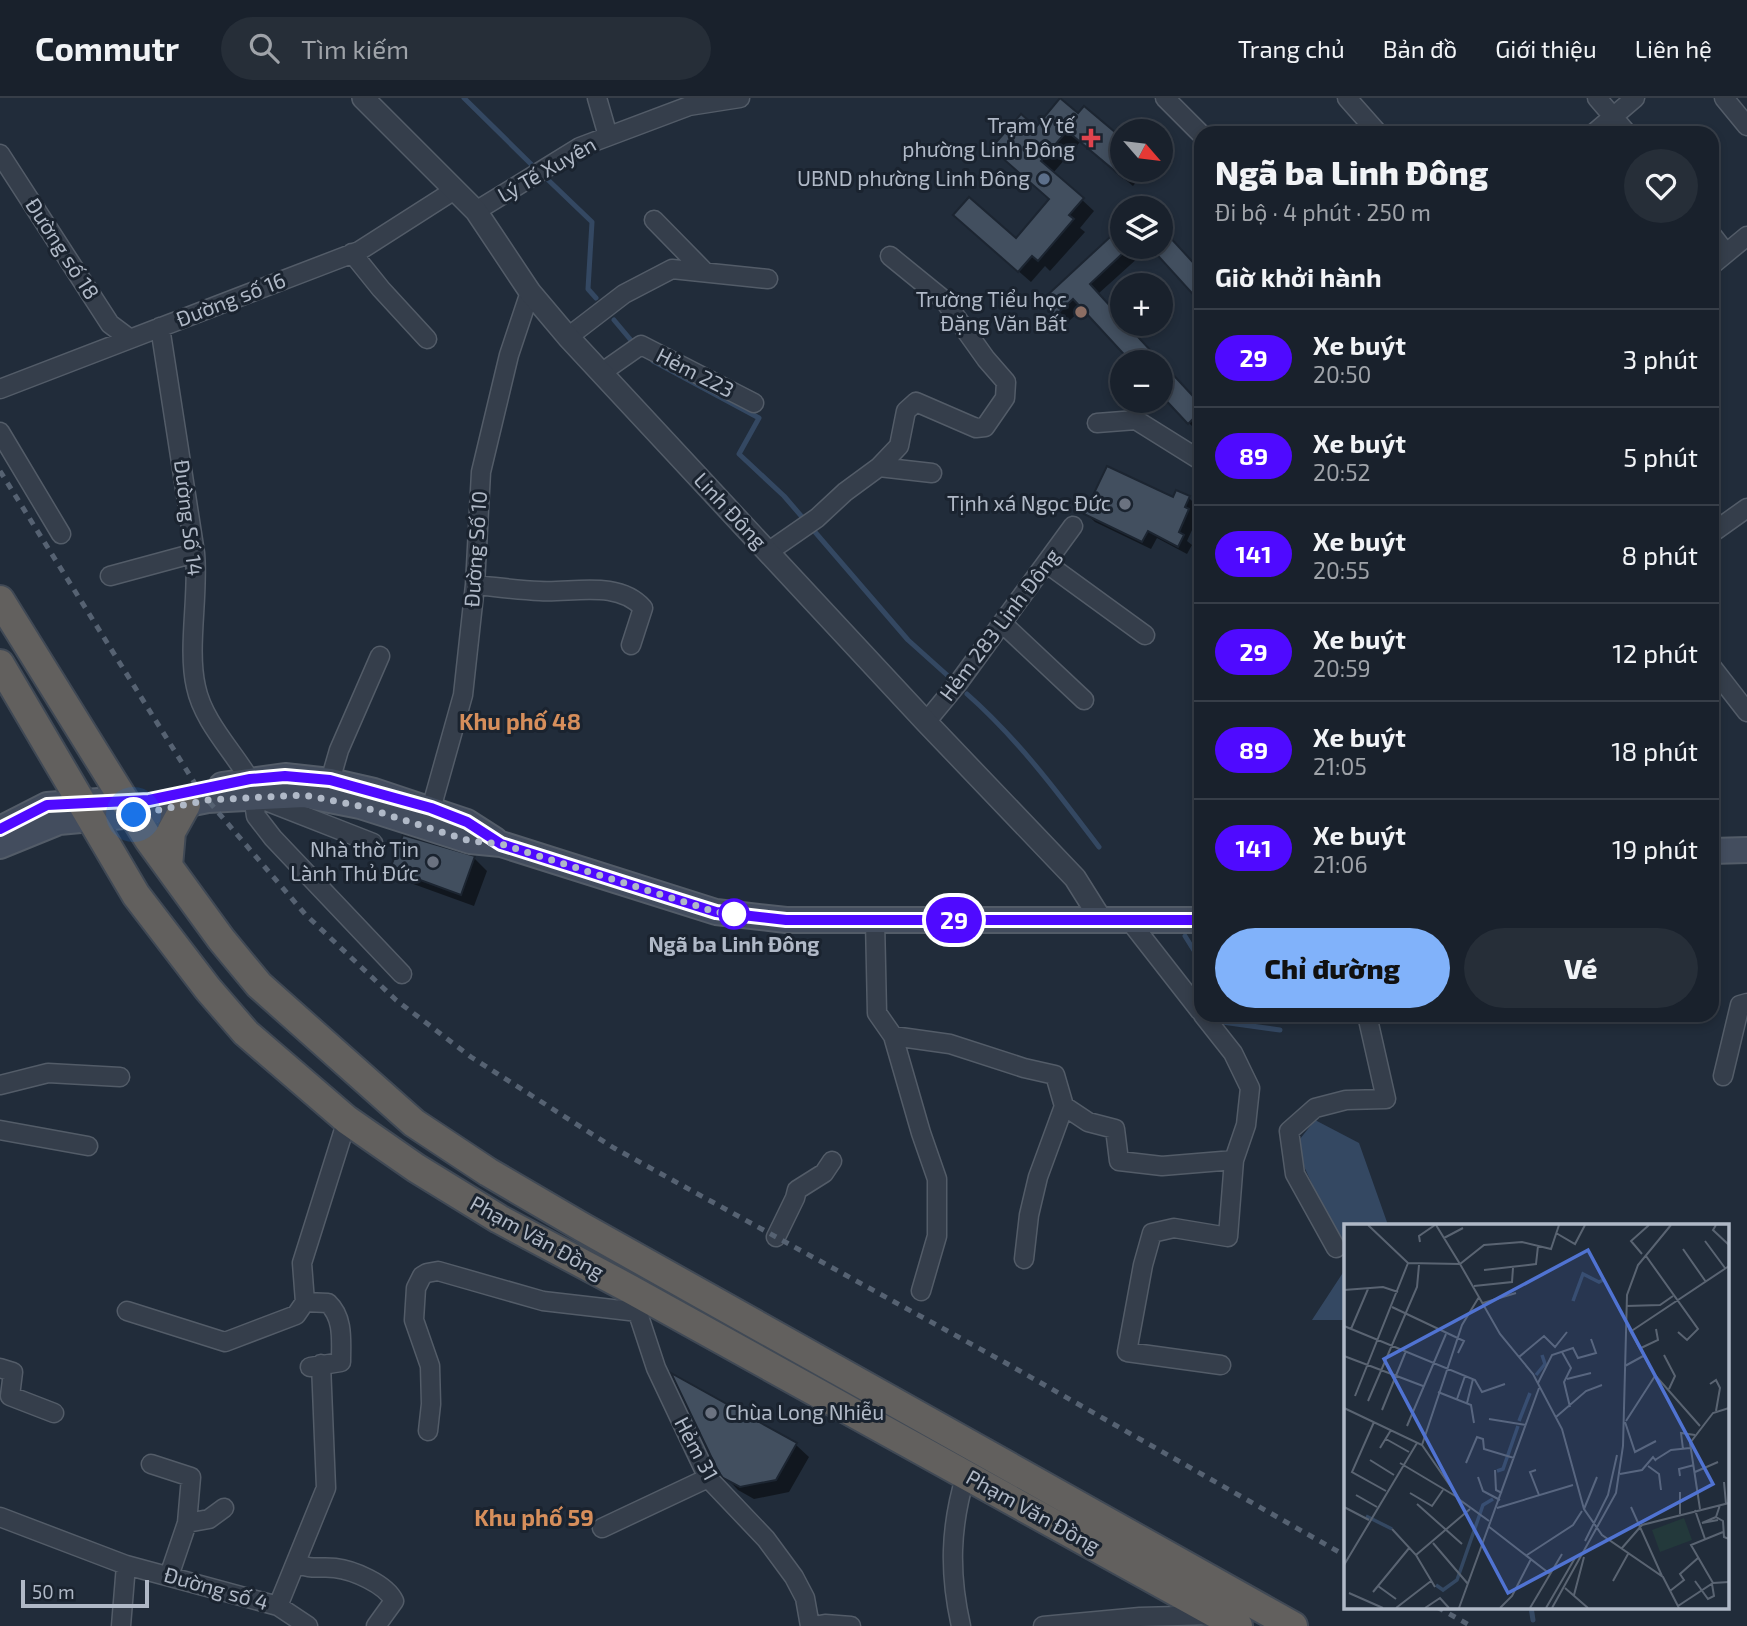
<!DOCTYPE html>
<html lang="vi">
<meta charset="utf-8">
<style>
body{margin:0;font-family:"Exo 2",sans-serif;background:#262e38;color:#f1f3f6;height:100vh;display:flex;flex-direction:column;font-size:26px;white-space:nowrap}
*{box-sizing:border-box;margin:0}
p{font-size:23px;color:#9fa3a9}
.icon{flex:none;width:38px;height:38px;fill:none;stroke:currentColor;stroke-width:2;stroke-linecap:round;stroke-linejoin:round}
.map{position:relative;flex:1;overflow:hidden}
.sheet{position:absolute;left:1194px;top:28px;width:525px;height:896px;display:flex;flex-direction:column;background:#19212c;border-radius:21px;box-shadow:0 4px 10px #0003,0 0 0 2px #373e48}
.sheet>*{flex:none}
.badge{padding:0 14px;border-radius:23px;font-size:24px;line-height:46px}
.needle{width:46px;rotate:118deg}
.controls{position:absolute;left:1110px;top:21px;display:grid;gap:14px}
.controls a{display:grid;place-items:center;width:63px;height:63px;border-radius:50%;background:#19212c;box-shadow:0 4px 10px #0003,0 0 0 2px #373e48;font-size:35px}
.scale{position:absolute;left:21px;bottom:18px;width:128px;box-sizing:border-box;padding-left:7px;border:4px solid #b0b9c7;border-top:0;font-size:19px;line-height:24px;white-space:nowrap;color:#b0b9c7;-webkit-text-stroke:5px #1a232f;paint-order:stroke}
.you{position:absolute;width:35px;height:35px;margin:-18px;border:5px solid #fff;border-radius:50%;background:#1a73e8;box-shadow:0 0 0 10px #1a73e833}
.map>.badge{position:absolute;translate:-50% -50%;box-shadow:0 0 0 4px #fff}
h2{padding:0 21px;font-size:26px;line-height:63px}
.round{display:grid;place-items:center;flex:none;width:74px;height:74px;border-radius:37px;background:#262e38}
.head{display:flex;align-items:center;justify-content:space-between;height:119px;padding:0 21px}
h1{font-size:33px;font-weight:800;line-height:52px}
.cta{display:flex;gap:14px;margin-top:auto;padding:14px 21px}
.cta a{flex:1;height:80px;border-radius:42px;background:#81b2fa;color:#111;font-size:28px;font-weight:800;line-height:80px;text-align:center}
.cta a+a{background:#262e38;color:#f1f3f6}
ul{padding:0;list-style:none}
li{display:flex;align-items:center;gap:21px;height:98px;padding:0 21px;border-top:2px solid #373e48}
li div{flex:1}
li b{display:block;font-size:26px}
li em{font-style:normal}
li .badge{min-width:77px;font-weight:700;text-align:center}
header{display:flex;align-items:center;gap:42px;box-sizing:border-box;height:98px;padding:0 35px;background:#19212c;border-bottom:2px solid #373e48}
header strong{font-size:33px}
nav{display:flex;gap:38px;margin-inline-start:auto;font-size:24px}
.search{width:490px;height:63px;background:#262e38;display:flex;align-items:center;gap:18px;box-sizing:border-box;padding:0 24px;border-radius:38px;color:#9fa3a9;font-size:26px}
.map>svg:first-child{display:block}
.water{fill:#344862}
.shadow{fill:#0007}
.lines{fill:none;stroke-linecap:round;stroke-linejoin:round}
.stream{stroke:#344862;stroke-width:5}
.building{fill:#424f5f;stroke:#1c2531;stroke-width:2}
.minor-casing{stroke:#535c68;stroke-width:21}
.tertiary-casing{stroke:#535c68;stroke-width:24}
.secondary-casing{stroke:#535c68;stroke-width:28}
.trunk-casing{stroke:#404955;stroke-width:32}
.minor{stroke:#353e4b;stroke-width:18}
.tertiary{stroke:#353e4b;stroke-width:21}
.secondary{stroke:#434d5e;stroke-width:24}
.trunk{stroke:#62605e;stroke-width:28}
.rail{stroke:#566272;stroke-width:5;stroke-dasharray:7 7;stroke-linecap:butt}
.line-casing{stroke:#fff;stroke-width:16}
.line{stroke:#4f0aff;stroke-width:10}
.walk{stroke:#b0b9c7;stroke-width:7;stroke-dasharray:0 12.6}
.health-dot{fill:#e0444e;stroke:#1a232f;stroke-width:2.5}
.service-dot{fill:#5c6f8a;stroke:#1a232f;stroke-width:2.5}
.education-dot{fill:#8d6e63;stroke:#1a232f;stroke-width:2.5}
.worship-dot{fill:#6b7280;stroke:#1a232f;stroke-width:2.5}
.stop-dot{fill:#fff;stroke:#4f0aff;stroke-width:3.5}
.labels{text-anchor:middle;stroke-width:6;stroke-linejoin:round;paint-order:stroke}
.poi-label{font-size:21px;fill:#b0b9c7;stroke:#1a232f;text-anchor:end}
.street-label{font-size:21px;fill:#b0b9c7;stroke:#1a232f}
.stop-label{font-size:21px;font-weight:bold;fill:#b0b9c7;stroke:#1a232f}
.neighbourhood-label{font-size:23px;font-weight:bold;fill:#d68e5b;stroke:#1a232f}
.inset-river{fill:none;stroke:#344862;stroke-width:3.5}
.inset-road{fill:none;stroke:#5a6472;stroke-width:2}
.view{fill:#5073d2;fill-opacity:0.15;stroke:#5073d2;stroke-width:3.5}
.inset-edge{fill:none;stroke:#b0b9c7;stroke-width:3.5}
</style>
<header>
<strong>Commutr</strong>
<div class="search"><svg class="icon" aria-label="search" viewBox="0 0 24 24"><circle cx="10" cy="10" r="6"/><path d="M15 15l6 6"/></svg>Tìm kiếm</div>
<nav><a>Trang chủ</a><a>Bản đồ</a><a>Giới thiệu</a><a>Liên hệ</a></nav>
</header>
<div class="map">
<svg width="1747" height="1528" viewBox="0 0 1747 1528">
<rect width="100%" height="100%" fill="#212c3a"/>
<path class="water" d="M1315,1022l44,23 29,82h-42v32l-45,-97 -1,-21z
M1346,1170v52h-34z"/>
<path class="shadow" d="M1060,2l62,70h24l-13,16 -53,-44 -27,31 41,38 -14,17 5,4 -35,39 -5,-5 -14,16 -64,-55 49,13 35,-40 -46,-40 31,-31z
M1122,149h28l-52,47 24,30h3l35,38h-27l-50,-54 -17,16 -23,-23z
M1200,292v40l-2,2 -9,-9 3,-25z
M1189,400l8,8 -4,9 4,4 -10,22 5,4 -5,9 -30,-16 -6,11 -56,-27 -9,-9z
M474,760l13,13 -13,35 -69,-25 -12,-12z
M796,1347l13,12 -20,35 -35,7 -16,-9 -19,-20z"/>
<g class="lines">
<path class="stream" d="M464,0l72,71
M543,77l49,47 -4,67 8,9
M614,222l21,25
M653,263l106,57 -20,36 45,42 124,144 39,35
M967,596c51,45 92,100 132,153
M1185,838l15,24
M1221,917l1,7 58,8
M1531,1509l2,13"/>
</g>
<path class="building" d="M1060,0l18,15 6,-7 38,32v39l-55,-46 -26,30 43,37 -15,17 5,4 -36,42 -6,-5 -14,16 -65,-57 16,-18 47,41 33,-39 -58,-51 30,-34 15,13z
M1122,128v28l-32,30 32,35v5h4l66,71 8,-7v24l-12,12 -28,-30v-32h-29l-58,-63 -18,17 -14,-15z
M1167,136l33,36v32l-49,-54 9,-1v-7z
M1107,368l66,31 3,-7 14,6 -5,11 4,2 -10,23 5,3 -6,12 -30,-16 -6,11 -58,-28z
M403,737l72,21 -14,39 -71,-26z
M671,1275l126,70 -21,37 -36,7 -17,-9 -5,-7z"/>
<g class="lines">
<defs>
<path id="minor" d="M597,0l11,38
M1165,0l35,35
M1347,0l31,35
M1597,0l30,35
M1724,0l23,28
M1594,35l41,-35
M0,56l110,170 20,15
M476,113l104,-64 109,-41 51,-8
M654,122l50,51
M1712,137l14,18
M352,155l29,36 46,50
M1712,167l35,-29
M160,229l35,226c4,42 -8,95 1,134 7,34 36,63 54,93
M568,239l56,-43 48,-25 96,10
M601,275l40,-28 113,58
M0,291l359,-138 94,-60
M1097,325l39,-3 64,40
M0,334l61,102
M879,369l53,6
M1712,435l35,-25
M768,454l49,-34 28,-26 34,-25 20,-21 7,-35 10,-9 60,26 9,-1 20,-29 1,-16 -20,-23 -42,-59 -54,-44
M1046,465l99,72
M110,478l85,-23
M475,487c21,2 43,5 65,6 33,2 78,-11 103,17l-12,37
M1002,525l82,77
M1712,569l35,45
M926,624l33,-40 114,-156
M330,683l9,-31 41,-94
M431,711l32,-114 12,-110 6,-113 28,-117 21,-63
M373,745l-120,-47 3,20 17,22 129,136
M875,822l2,93 16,23 28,97 16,46v57l-16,55
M1129,822l71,91
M1203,917l30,38 17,35 -4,37 -12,35 -6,77 -54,-9 -22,5 -9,32 -16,87 94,13
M893,938l57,8 74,24 31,7 9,31 24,16 27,7 4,32 43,5 72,-6
M1723,978l17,-71 7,-2
M0,987l48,-12 72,4
M0,1032l88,16
M776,1139l19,-39 2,-8 27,-17 8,-12
M1336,1150l-41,-74 -6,-43 26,-23 31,-8 40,-1 -19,-84
M1024,1161l5,-44 9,-38 26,-71
M630,1191l26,79 52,110 58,61 28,38 11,21 5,28
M305,1204l23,1c16,15 13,38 13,59l-31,5
M127,1213l98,31 71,-27 9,-13 -3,-39 45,-143
M0,1270l13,4 -3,24 44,17
M428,1333l3,-27 -1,-38 -16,-46 2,-32 6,-12 5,-3 11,-2 105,30 95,11
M151,1366l40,13 -4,46 -18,53
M0,1419l126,48 152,41 30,20
M187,1425l22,-4 15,-11
M602,1430l106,-50
M296,1464c14,9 24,4 39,6 18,2 51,16 59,33l-18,25
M278,1508l48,-118 -5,-124
M121,1528l5,-61
M814,1528l11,-2 26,2
M961,1528c-12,-53 -11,-99 5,-152
M1043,1528l97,-9 74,-2"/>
<path id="tertiary" d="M363,0l113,113 54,81 38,45 358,385 149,156 27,43"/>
<path id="secondary" d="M222,687l63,-9 45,5 44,10 93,31 28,18
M0,731l47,-24 52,-4
M0,748l59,-24 75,-7 74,-15 96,-5 56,11 110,35 31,3 215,68 70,8h414
M1712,753l35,-1"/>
<path id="trunk" d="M0,502l149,240 72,99 38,46 155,138 74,49 94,55 711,399
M0,566l136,231 72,94 38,44 101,87 69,48 83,51 131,70 608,337
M168,768l3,-34 15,-27"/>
</defs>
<use href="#minor" class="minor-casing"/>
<use href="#tertiary" class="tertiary-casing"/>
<use href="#secondary" class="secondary-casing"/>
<use href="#trunk" class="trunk-casing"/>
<use href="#minor" class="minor"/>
<use href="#tertiary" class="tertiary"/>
<use href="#secondary" class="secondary"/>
<use href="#trunk" class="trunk"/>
<path class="rail" d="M0,373l199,319 106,124 91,86 75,57 143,91 390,214 342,194
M1437,1509l34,19"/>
</g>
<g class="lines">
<defs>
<path id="line" d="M0,731l47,-24 102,-5 101,-21 35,-3 45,4 101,28 36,14 34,22 215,68 70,8h414"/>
</defs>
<use href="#line" class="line-casing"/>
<use href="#line" class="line"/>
<path class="walk" d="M134,717l74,-15 96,-5 56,11 110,35 31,3 215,68 24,3 -6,-1"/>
</g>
<path class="health-dot" d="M1087.5 29.5h7v7h7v7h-7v7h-7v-7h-7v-7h7z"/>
<circle class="service-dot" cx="1044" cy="81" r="7"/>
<circle class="education-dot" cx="1081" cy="214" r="7"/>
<g class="worship-dot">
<circle cx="1125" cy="406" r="7"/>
<circle cx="433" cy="764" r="7"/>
<circle cx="711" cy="1315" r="7"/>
</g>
<circle class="stop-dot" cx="734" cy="816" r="14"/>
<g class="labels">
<g class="poi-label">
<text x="1075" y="35">Trạm Y tế<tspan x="1075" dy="24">phường Linh Đông</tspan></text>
<text x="1030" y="88">UBND phường Linh Đông</text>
<text x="1067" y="209">Trường Tiểu học<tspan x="1067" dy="24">Đặng Văn Bất</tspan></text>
<text x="1111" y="413">Tịnh xá Ngọc Đức</text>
<text x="419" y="759">Nhà thờ Tin<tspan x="419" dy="24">Lành Thủ Đức</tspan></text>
<text x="725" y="1322" text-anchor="start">Chùa Long Nhiễu</text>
</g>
<g class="street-label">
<text transform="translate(547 72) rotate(-30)" y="7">Lý Tế Xuyên</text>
<text transform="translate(62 151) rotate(57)" y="7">Đường số 18</text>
<text transform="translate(231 202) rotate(-21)" y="7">Đường số 16</text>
<text transform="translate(695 275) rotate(27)" y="7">Hẻm 223</text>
<text transform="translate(730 413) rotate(47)" y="7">Linh Đông</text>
<text transform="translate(188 420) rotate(83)" y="7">Đường Số 14</text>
<text transform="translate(476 451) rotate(-86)" y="7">Đường Số 10</text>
<text transform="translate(1000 527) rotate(-53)" y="7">Hẻm 283 Linh Đông</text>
<text transform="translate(537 1140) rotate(29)" y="7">Phạm Văn Đồng</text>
<text transform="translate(696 1351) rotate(62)" y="7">Hẻm 31</text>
<text transform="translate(1033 1414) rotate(29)" y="7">Phạm Văn Đồng</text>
<text transform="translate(216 1491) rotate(16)" y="7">Đường số 4</text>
</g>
<g class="stop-label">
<text x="734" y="854">Ngã ba Linh Đông</text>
</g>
<g class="neighbourhood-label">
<text x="520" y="632">Khu phố 48</text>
<text x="534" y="1428">Khu phố 59</text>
</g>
</g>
<g transform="translate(1344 1126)">
<rect width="385" height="385" fill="#212c3a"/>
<path d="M340,294l8,22 -32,12 -8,-22z" fill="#23393b"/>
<path class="inset-river" d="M229,77l10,-27 16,8 4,-2M192,151l9,-11 -3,-9M175,197l11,-28M153,247l6,-2 15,-43M22,292l26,13M92,361l7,5 14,-10 26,-75 10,-6"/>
<path class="inset-road" d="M24,1l40,38 52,1 40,70 33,40 29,55 22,80 18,26 61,42 16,31M92,1l24,39 24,-19 38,-3 29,7 8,-24M372,1l-3,5 16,15M212,9l19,11 10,-19M100,14l19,-10M361,17l20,27M76,18l-1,-6 16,-11M339,25l23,33M298,30l-11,-13 18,-16M302,32l52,73 -11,11 -9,-8M140,46l52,-6 2,-18M130,62l38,-4 1,-14M0,66l39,-3 15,5M139,79l33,-10M282,82l34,-1 13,-9M48,83l72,34 -6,12M0,102l131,54 7,12 23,-8M7,105l17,-40M285,105l25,45 46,52M286,108l99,-66M297,124l17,-8 -2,-11M218,128l9,16 -7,14 6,25M320,131l11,21 -6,13M0,132l79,30M175,133l25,-21 11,11 12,-15M281,142l20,-11M223,155l24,-6M194,159l14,-28 21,-7 5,10 18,-5 -5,-14M366,160l6,-4 4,8 -4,23M94,168l33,13 3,18M11,172l53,-133M113,175l8,-23M24,177l49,-114 2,-22M123,179l6,-24M0,184l78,37 38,55 29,21M38,186l24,-59M212,193l30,-26 16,-6M145,195l37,6M282,197l29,-45M30,198l-22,50 34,19M281,198l10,30 21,-11M63,202l39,-92M42,215l23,13M78,221l40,-120 17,-28M36,224l11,-18M339,225l-2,-16 14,2M26,236l24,15M311,236l16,-10 19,-2M56,239l57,34M122,239l11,-26 6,2 1,10 30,9M304,242l11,8 2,16M151,246l1,20 6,3M192,246l-6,2 9,23M351,248l23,-10M276,250l22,-4 11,-13 3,4M336,252l-1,-7 15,-4M134,253l5,14 17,9M380,258l2,22M336,268v22M66,269l22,13 11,-16M12,271l21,12M73,280l45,40M376,281l-4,12 7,4 1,16 5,2M0,283l25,13M287,283l31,69M153,284l76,-23M240,285l13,-32M356,285l-10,-66 23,-30 16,-5M351,286l10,29M372,293l-14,6 16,-3M144,302l62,48M48,305l24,26 19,32M241,317l23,-46 9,-40M89,319l35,41M278,324l20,-23 87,-22M72,331l54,-46M183,331l46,-30 9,-14M0,341l73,-122M269,357l15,-27M351,357l13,18 6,-3 -2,-12M369,359l-22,-38 32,-13M34,362l18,13M221,364l23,20M326,367l14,-11 -4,-6 18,-16M29,368l37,-45M5,369l34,15M230,371l10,-38M334,382l35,-23 16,-1M52,384l35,-27M81,384l15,-10 9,10M115,384l80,-220M156,384l12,-12 19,-37M186,384l32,-54M202,384l29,-50M208,384l64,-115 7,-47 4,-151 11,-30 33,-40"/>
<path class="view" d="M244,26l125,234 -205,109 -124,-234z"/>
<rect width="385" height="385" class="inset-edge"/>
</g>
</svg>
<div class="controls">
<a><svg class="needle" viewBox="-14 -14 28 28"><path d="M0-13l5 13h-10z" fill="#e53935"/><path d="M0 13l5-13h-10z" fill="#9fa3a9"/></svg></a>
<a><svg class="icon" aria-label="layers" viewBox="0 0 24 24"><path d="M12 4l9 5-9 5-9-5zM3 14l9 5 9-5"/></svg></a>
<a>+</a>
<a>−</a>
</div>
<div class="scale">50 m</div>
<div class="you" style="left:134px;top:717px"></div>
<b class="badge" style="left:954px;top:822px;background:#4f0aff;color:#fff">29</b>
<section class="sheet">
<div class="head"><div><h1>Ngã ba Linh Đông</h1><p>Đi bộ · 4 phút · 250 m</p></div><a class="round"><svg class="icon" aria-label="heart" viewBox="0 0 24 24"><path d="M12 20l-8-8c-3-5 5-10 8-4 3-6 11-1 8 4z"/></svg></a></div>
<h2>Giờ khởi hành</h2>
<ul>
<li><span class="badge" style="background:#4f0aff;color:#fff">29</span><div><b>Xe buýt</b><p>20:50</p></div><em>3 phút</em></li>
<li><span class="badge" style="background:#4f0aff;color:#fff">89</span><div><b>Xe buýt</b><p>20:52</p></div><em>5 phút</em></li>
<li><span class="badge" style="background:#4f0aff;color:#fff">141</span><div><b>Xe buýt</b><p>20:55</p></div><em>8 phút</em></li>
<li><span class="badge" style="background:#4f0aff;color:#fff">29</span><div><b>Xe buýt</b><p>20:59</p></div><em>12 phút</em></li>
<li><span class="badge" style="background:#4f0aff;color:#fff">89</span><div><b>Xe buýt</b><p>21:05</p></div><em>18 phút</em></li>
<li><span class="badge" style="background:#4f0aff;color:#fff">141</span><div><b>Xe buýt</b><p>21:06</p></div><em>19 phút</em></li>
</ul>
<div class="cta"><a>Chỉ đường</a><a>Vé</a></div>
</section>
</div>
